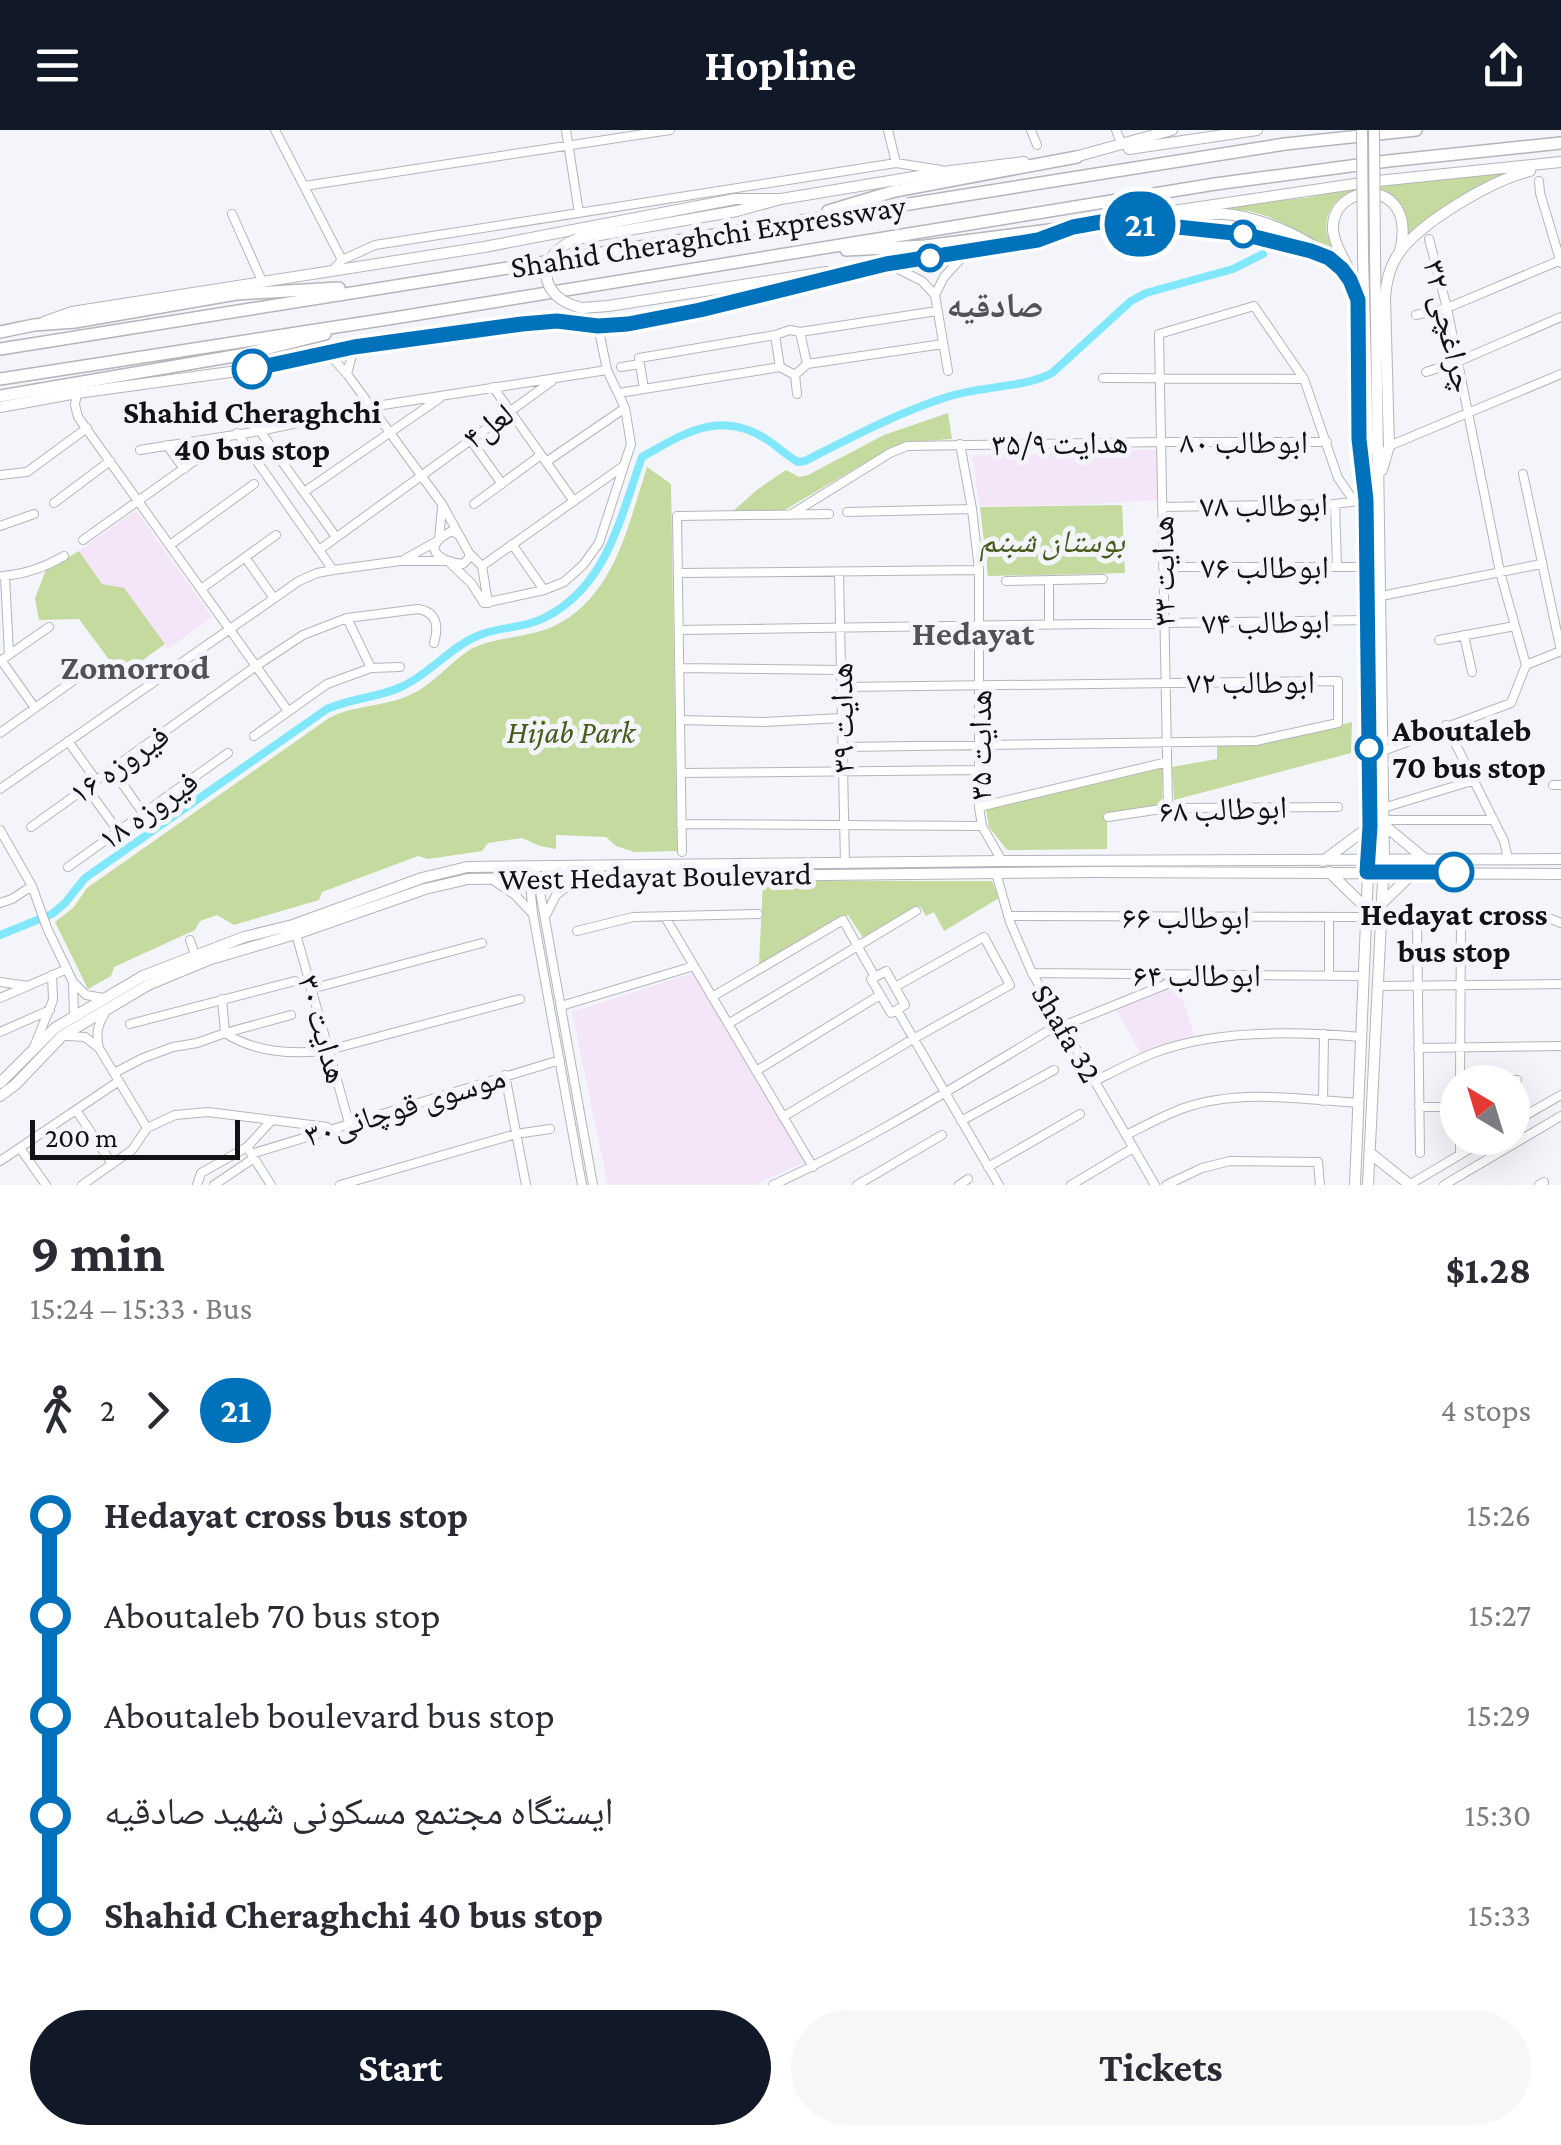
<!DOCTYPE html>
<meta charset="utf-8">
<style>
body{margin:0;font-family:"Crimson Pro","Noto Naskh Arabic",serif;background:#f7f7f7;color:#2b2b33;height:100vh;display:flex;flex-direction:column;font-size:38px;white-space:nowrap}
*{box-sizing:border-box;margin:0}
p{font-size:32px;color:#7c7c81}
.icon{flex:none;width:55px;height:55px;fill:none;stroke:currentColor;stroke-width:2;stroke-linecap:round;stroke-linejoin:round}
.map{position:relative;height:1055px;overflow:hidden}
.side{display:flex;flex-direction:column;background:#fff;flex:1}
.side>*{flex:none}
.badge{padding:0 20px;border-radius:32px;font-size:35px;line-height:65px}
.needle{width:65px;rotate:322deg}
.controls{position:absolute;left:1440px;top:935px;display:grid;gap:20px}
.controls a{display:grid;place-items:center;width:90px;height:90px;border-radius:50%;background:#fff;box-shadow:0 10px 40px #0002;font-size:50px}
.scale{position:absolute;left:30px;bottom:25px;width:210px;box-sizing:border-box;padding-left:10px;border:5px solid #111213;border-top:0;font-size:28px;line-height:35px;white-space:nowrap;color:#111213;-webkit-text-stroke:8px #f3f5fa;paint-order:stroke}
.map>.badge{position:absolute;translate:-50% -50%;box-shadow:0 0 0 5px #fff}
.legs{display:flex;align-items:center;gap:15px;height:110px;padding:0 30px;font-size:32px}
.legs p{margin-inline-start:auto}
.head{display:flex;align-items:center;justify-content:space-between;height:170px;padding:0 30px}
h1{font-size:55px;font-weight:700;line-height:75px}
.primary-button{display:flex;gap:20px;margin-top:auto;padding:20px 30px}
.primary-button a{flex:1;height:115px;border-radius:60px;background:#111827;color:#fff;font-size:40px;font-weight:700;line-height:115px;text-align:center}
.primary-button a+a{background:#f7f7f7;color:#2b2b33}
ul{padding:0 30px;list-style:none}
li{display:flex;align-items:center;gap:35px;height:100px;font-size:38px}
li i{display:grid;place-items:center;width:15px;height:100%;margin:0 12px;background:currentColor}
li i::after{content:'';width:25px;height:25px;margin:-12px;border:8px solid;border-radius:50%;background:#fff}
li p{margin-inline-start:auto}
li:first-child i{background:linear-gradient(#0000 50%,currentColor 0)}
li:last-child i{background:linear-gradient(currentColor 50%,#0000 0)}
header{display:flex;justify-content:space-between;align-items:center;height:130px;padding:0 30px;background:#111827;color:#fff;font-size:45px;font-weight:700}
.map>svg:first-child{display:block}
.education{fill:#f4e5f9}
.green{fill:#c4da9e}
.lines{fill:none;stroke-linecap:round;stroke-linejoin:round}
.canal{stroke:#81e7fa;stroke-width:8}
.minor-casing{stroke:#b3b5ba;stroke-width:10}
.major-casing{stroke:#b3b5ba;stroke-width:12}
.highway-casing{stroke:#b3b5ba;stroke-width:14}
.minor{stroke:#fff;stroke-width:8}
.major{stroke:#fff;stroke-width:10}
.highway{stroke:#fff;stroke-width:11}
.major-bridge-casing{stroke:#b3b5ba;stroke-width:12;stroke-linecap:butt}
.major-bridge{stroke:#fff;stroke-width:10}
.line-1-casing{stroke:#fff;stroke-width:22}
.line-1{stroke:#0072bc;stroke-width:15}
.stop-1-dot{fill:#fff;stroke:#0072bc;stroke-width:5}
.labels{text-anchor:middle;stroke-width:10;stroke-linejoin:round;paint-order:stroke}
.street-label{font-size:32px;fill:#111213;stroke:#f3f5fa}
.stop-label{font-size:32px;font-weight:bold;fill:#111213;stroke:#f3f5fa}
.park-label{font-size:32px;font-style:italic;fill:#475b1a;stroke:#f3f5fa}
.neighbourhood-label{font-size:35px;font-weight:bold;fill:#505256;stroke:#f3f5fa}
</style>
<header><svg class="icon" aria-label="menu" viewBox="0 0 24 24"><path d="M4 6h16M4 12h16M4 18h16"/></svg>Hopline<svg class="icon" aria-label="share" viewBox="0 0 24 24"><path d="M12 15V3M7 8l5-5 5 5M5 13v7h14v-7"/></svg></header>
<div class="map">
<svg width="1561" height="1055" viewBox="0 0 1561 1055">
<rect width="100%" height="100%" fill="#f3f5fa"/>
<path class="education" d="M1122,320h35l2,50 -84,5 -95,1 -1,-3 -7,-48 101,-1z
M133,382h4l75,105 -44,32 -44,-60 -22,-4 -23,-34z
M693,843l113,189 -53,23h-145l-36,-173z
M1178,854l16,51 -53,18 -25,-43z"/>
<path class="green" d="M1505,42l1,2 -72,40 -28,25c3,-75 -88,-57 -79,-6 2,11 9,20 15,28 -28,-21 -58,-42 -93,-50 -13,-2 -27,-1 -40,-2 16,-2 32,-6 48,-8 27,-2 47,0 73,-9z
M948,283l4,26 -43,3 -17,5 -109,64 -51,1 26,-23 28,-19 13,7 9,-2 76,-40z
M647,337l24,17 6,367 -43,1 -18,-6 -10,-9 -50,-2v14l-16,-3 -18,-8 -34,5 -6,8 -54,8 -10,-3 -96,36 -3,8 -85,25 -17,-10 -17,6 -5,9 -81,37 -3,9 -23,13 -33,-67 18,-14 14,-20 242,-170c25,-13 55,-11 81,-23 24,-11 39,-32 61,-46 21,-12 56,-11 81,-22 62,-28 76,-101 95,-160z
M1122,375l3,68 -137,3 -8,-69z
M79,421l23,33 22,4 41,56 -44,32 -42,-57 -40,1 -4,-22 11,-28z
M1352,592l-1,31 -177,47 -2,-33 45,-8v-14l39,1z
M1163,636l-1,40 -55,9v34l-100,1 -18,-23 -3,-18z
M763,751h229l7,17 -55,33 -10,-19 -8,4 -6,-10 -56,33 -16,-24 -89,50z"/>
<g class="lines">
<path class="canal" d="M0,805l52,-21 13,-11 20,-25 242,-169c24,-11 50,-11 74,-22 29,-13 48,-39 76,-51 22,-10 46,-7 67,-18 63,-31 76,-100 98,-161 41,-23 77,-48 124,-18 11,7 20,16 32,23l7,-1c47,-24 92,-48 142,-64 32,-11 78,-9 105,-24l79,-72 15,-8 87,-24 30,-15"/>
<defs>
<path id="minor" d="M275,0l67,130
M566,0l13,83
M888,0l8,33
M1031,0l6,15
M1116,0l6,15
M1539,51l1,12 21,70
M304,56l366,-56
M232,84l30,67
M1429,109l18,69 53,264 26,93
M886,133l36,18 13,14 13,76
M333,140l9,-10 33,-15 521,-82 45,7
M935,165l9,-18 23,-25
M1416,185l31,-7 114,-48
M800,202l7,32
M775,205l5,32
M327,222l20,22 95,130 27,49v5l-6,6c-26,-3 -43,-17 -11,-33l5,3
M621,237l19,-3
M1426,242l31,-10 104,-45
M347,244l7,-27
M795,245l2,19
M1103,248l201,1
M493,257l80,113
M644,259l-5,-31 136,-23 15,-5 10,2 137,-21
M77,263l-2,12 3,12 210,294
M619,263l161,-26 15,8 12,-11 136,-20
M260,301l76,106
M237,303l96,137
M470,309l32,45
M960,314l12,65 7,61v237l3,19 20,35
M167,315l17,24
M1389,316l172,-72
M140,320l120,-19 110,-24 237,-37
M546,332l79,-54
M1523,344l38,177
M0,345l27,-3 60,-44
M304,362l136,-94
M54,373l56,-42
M474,374l67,-49
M1335,374l2,62
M1162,377l173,-3 22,-3
M847,382l125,-3
M790,385l100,-62 17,-7 254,-4h166
M0,396l34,-12
M83,410l145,-103
M512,414l32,46
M170,415l84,-61
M319,420l233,-169
M469,423l13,13 6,37
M245,427l28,40
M405,429l34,-19 3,-32
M482,436l140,-99
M1163,437h204
M839,442l6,292
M678,443l301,-3
M3,446c23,-2 41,-8 61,-20
M5,446l4,78
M1049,450v45
M1006,451l97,-2
M201,459l75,-54
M1381,466l160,-32
M347,488l24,50
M679,500l688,-10
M1464,505l8,37
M1439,510l76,-14
M1,530l34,48
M0,531l49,-34
M679,538l162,2
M842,557l496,-6v42l-82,18 -413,6
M680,590l83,2 79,-4
M1446,595l58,116 4,18
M0,603l91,-65
M254,606l73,-52 44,-16 29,-1
M68,611l28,39
M1383,621l128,-48 15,-38 35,-14
M112,639l31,44
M681,643l298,-3
M1553,655h8
M86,657l32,44
M0,659l299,-208 18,-8 16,-3 67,-9h48l23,22 13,20 60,-13 20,-8 19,-17 16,-22 32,-99 -6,-36 -18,-38 -9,-44
M979,677l188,-45
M1168,678l-9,-474 95,-28 50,73 34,99 16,23
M1383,678l92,-28
M1108,687l60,-9 170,-1
M1384,690h110
M681,694l301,2
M31,697l225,-161 47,-31 44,-17 71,-9c19,3 21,17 16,34
M0,700l32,56 15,42 26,54 13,13 17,3
M682,722l-5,-336 152,-2
M68,737l160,-114
M996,743l14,49 22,51 123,212
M529,745l4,39 49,271
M537,745l56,310
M493,750l22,15 17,18
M0,773l12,-4 20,-13
M546,785l10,-20 23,-17
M1008,786l356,1
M665,787l148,250
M577,801l56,-14 125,-3
M296,804l53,189
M190,810l5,15
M1032,843l330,3
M1329,844v-56
M0,852l28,4
M73,852l1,34
M1378,856l183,-2
M311,859l171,-46
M712,867l131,-77 32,57 -4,2 20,34 14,-8 -19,-34 -11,6
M0,868l67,-29
M222,869l3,34c31,20 68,22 104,17l191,-51
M561,876l133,-40
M897,880l102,175
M105,883c-8,13 -9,20 -6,35l48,80
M130,894l165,-43
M728,894l188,-113
M1063,896l104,-42 22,-6
M0,902l50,-22
M67,906l18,1 14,11
M34,917l19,-47 -1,-25
M1418,918l143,-2
M756,941l124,-76
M114,943l29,-15 30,-11 24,-4 28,-10 66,-18
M505,945l21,110
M1095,951c18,-9 37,-19 56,-27 62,-25 144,-23 209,-17
M1460,951l57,-1
M1460,952l1,-163
M1323,971l1,-67
M1419,977h39
M76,980l36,54
M783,987l130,-78 97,-54 -26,-48 -89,50
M961,991l93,-51
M1512,993l49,-28
M1126,1005c19,-9 38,-20 58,-27 54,-19 118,-9 174,-5
M247,1017l25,-27
M20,1018l26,37
M1420,1023l-3,-234h134l10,4
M251,1024l309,-94
M1460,1024v-16
M0,1031l119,-80
M988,1037l92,-53
M82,1055l50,-35 15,-22 28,-13 33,-3 119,15
M197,1055l4,-12 46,-26 24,38
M214,1055l40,-27
M340,1055l176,-51 34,-5
M773,1055c100,-46 194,-106 288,-162
M857,1055l85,-50
M959,1055l9,-6
M1071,1055l62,-37
M1166,1055l36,-17 28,-7 88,1 2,23
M1409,1055l79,-47
M1444,1055l117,-69
M1539,1055l5,-3"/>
<path id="major" d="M1129,19l128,-19
M1071,28l101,-28
M1125,92l118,12 67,16
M1147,95c25,-6 51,-12 77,-11 45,3 131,41 134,92
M577,109l160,-28 44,-12 169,-28 74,-9
M1350,144c-4,-14 -16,-28 -17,-44 -3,-49 86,-55 67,21
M582,178l26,-2 218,-34
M44,192l28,-10 412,-65 251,-48h46
M1358,203l1,106 3,22
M0,277l77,-14 175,-24 102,-22 168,-23 35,-3 41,5 29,-3 73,-13 186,-47 153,-23 34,-13 39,-7 256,-38 193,-20
M1382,340l7,-24 -4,-148c1,-16 4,-31 14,-45 22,-31 93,-73 131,-82
M1384,695l41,34
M1323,731l47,-35
M1329,742l36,35
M1382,773l32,-31
M0,953l55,-55 88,-52 101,-39 49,-12 129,-47 45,-11 535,-6 559,-2
M0,966l15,-11 47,-49 86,-51 63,-26 85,-25 129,-45 43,-10 626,-7 467,2
M1370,1023l40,32
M1355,1055l15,-359 -5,-344 3,-31 -5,-195
M1368,1055l16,-325 -9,-605"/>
<path id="highway" d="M828,81l67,-20 182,-34
M846,120l79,-4 148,-19
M0,202l34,-7 41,-3 161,-28 103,-6
M0,219l1285,-205 131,-14
M0,249l394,-61 821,-134 173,-23 173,-18
M0,266l240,-41 85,-21"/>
</defs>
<use href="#minor" class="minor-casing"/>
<use href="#major" class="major-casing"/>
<use href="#highway" class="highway-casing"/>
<use href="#minor" class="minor"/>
<use href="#major" class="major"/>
<use href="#highway" class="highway"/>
<defs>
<path id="major-bridge" d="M1362,0l1,126
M1374,0l1,125
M577,109c-43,16 -40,59 5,69"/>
</defs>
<use href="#major-bridge" class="major-bridge-casing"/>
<use href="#major-bridge" class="major-bridge"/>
</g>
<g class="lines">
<defs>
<path id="line-1" d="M252,239l102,-22 168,-23 35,-3 41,5 30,-2 72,-14 186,-46 152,-24 35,-13 39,-7 131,14 68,17 18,7 13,11 8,11 8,20 1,139 7,61 4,326 -3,46h87"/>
</defs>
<use href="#line-1" class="line-1-casing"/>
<use href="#line-1" class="line-1"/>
</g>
<g class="stop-1-dot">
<circle cx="1243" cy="104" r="12"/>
<circle cx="930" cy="128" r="12"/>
<circle cx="252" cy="239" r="18"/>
<circle cx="1369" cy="618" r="12"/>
<circle cx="1454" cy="742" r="18"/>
</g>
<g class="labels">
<g class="street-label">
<text transform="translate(708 106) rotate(-9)" y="11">Shahid Cheraghchi Expressway</text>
<text transform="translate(1449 196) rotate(77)" y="11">چراغچی ۳۲</text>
<text transform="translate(488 296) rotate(-36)" y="11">لعل۴</text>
<text x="1244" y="323">ابوطالب ۸۰</text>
<text transform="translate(1060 313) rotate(-1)" y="11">هدایت ۳۵/۹</text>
<text transform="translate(1264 375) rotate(-1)" y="11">ابوطالب ۷۸</text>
<text x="1265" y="448">ابوطالب ۷۶</text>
<text transform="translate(1163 441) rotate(-91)" y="11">هدایت ۳۳</text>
<text transform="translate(1266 492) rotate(-1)" y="11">ابوطالب ۷۴</text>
<text x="1251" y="563">ابوطالب ۷۲</text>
<text transform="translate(842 588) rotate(-91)" y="11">هدایت ۳۹</text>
<text transform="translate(980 615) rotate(-90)" y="11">هدایت ۳۵</text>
<text transform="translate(119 634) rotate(-35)" y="11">فیروزه ۱۶</text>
<text transform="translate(1223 679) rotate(-2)" y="11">ابوطالب ۶۸</text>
<text transform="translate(148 680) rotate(-35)" y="11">فیروزه ۱۸</text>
<text transform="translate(655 746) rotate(-1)" y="11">West Hedayat Boulevard</text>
<text x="1186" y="798">ابوطالب ۶۶</text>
<text x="1197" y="856">ابوطالب ۶۴</text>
<text transform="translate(323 899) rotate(74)" y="11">هدایت ۳۰</text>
<text transform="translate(1067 903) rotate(60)" y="11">Shafa 32</text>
<text transform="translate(405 976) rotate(-17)" y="11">موسوی قوچانی۳۰</text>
</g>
<g class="stop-label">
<text x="252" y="293">Shahid Cheraghchi<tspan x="252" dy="37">40 bus stop</tspan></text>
<text x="1392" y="611" text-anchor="start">Aboutaleb<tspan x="1392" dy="37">70 bus stop</tspan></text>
<text x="1454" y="795">Hedayat cross<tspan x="1454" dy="37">bus stop</tspan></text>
</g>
<g class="park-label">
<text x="1052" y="422">بوستان شبنم</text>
<text x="571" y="613">Hijab Park</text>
</g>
<g class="neighbourhood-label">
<text x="995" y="187">صادقیه</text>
<text x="973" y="515">Hedayat</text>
<text x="135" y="549">Zomorrod</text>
</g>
</g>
</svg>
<div class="controls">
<a><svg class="needle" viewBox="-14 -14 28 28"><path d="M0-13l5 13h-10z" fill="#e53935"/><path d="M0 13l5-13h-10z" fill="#7c7c81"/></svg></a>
</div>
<div class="scale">200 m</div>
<b class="badge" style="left:1140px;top:94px;background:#0072bc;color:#fff">21</b>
</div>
<section class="side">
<div class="head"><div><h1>9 min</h1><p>15:24 – 15:33 · Bus</p></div><b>$1.28</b></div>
<div class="legs"><svg class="icon" aria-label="walk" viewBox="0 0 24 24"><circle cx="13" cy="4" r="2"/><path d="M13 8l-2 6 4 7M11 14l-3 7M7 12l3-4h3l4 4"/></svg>2<svg class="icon" aria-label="forward" viewBox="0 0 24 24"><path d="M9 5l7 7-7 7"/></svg><b class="badge" style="background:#0072bc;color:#fff">21</b><p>4 stops</p></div>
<ul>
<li><i style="color:#0072bc"></i><b>Hedayat cross bus stop</b><p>15:26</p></li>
<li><i style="color:#0072bc"></i><span>Aboutaleb 70 bus stop</span><p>15:27</p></li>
<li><i style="color:#0072bc"></i><span>Aboutaleb boulevard bus stop</span><p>15:29</p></li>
<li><i style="color:#0072bc"></i><span>ایستگاه مجتمع مسکونی شهید صادقیه</span><p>15:30</p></li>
<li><i style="color:#0072bc"></i><b>Shahid Cheraghchi 40 bus stop</b><p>15:33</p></li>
</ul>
<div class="primary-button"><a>Start</a><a>Tickets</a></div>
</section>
